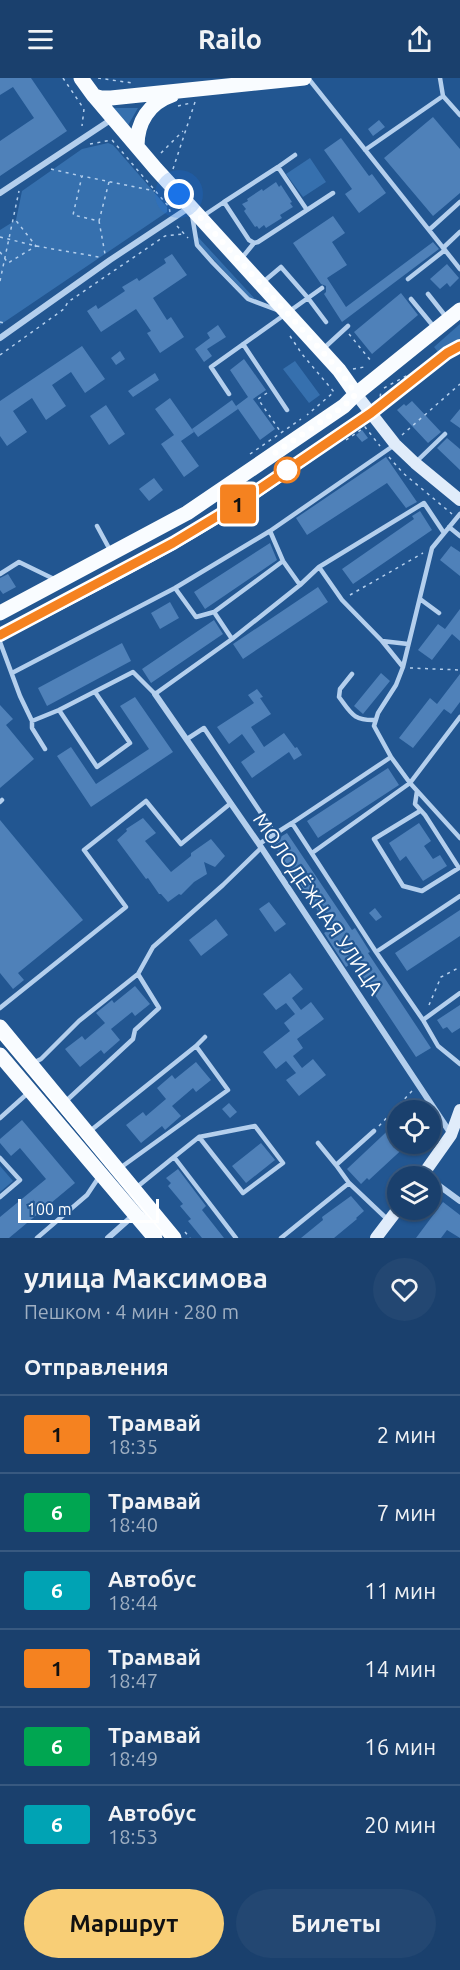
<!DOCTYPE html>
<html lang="ru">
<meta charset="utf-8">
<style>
body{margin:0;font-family:Ubuntu,sans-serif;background:#234772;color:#f1f3f6;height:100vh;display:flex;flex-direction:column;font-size:22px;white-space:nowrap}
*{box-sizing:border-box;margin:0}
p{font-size:20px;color:#9fafc2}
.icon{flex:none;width:33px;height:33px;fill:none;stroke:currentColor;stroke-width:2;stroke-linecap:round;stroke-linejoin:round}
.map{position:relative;height:1160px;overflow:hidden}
.details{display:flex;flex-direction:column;background:#1a406d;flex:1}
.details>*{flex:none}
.badge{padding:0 12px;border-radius:4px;font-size:21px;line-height:39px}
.fabs{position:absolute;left:387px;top:1022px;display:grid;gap:12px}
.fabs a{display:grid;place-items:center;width:54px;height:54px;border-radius:50%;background:#1a406d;box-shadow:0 2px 4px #0004,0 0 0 2px #385980;font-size:30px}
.scale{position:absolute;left:18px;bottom:15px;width:141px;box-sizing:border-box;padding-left:6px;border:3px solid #fff;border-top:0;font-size:16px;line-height:21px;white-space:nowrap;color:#fff;-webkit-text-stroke:4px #225691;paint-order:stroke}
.you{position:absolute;width:30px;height:30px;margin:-15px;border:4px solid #fff;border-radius:50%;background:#1a73e8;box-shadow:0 0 0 9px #1a73e833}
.map>.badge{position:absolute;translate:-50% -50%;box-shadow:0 0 0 3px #fff}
h2{padding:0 24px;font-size:22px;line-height:54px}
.round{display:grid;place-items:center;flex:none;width:63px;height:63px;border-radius:32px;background:#234772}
.overview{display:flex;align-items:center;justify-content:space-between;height:102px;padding:0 24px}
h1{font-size:28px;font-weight:600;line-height:45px}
.action{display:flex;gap:12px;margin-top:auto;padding:12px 24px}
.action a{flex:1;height:69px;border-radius:36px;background:#f8ce76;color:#111;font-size:24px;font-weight:600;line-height:69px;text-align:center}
.action a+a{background:#234772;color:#f1f3f6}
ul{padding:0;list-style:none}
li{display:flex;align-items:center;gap:18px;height:78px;padding:0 24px;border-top:2px solid #385980}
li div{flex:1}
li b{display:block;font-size:22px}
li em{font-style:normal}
li .badge{min-width:66px;font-weight:700;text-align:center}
header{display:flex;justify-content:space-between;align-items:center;height:78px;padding:0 24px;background:#1a406d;font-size:27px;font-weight:600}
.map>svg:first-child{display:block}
.green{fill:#3670ae}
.building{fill:#4f81b9}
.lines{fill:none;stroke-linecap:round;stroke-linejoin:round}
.path{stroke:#b4cfed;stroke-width:1.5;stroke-dasharray:3 4.5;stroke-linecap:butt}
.lane{stroke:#b4cfed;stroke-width:4.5}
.street{stroke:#b4cfed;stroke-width:6}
.secondary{stroke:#e0ecfa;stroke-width:12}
.primary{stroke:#f9fcff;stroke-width:15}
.tram{stroke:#fff;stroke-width:1.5}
.line-casing{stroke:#fff;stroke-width:14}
.line{stroke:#f58220;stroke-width:9}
.walk{stroke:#fff;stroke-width:6;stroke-dasharray:0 10.8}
.stop-dot{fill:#fff;stroke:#f58220;stroke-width:3}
.labels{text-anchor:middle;stroke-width:4.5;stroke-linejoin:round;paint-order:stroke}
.street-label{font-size:20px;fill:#fff;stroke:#225691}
</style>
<header><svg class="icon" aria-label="menu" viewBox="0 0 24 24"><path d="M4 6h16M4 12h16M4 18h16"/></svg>Railo<svg class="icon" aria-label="share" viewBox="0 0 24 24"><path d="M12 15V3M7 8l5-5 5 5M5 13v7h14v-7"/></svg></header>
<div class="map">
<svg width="460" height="1160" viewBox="0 0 460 1160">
<rect width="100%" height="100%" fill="#225691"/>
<path class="green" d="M113,30h25l-11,19z
M108,65l5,2 54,62v5l-167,113v-95l16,-10 6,-29 60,-42z
M310,80l16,24 -23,15 -17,-23z
M198,159l57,62 -6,-2 -51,-54z
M460,246v15l-21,14 -5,-6z
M295,283l25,34 -11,8 -26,-34z
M0,1088l13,15 -13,11z"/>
<path class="building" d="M0,0h31l36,53 -67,45v-35l34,-23 -21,-31 -13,8z
M433,39l27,32v44l-27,23 -49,-58z
M379,42l6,7 -12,9 -5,-7z
M341,60l28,38 3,-2 14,19 -27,20 -14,-19 7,-5 -28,-39z
M276,104l3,5 2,-2 11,17 -2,1 3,4 -13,8 2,3 -16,10 -2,-3 -5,4 -2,-3 -2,1 -11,-16 2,-2 -4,-5 6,-3 -1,-2 15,-10 1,2z
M333,138l12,17 -13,9 15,23 -20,13 19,29 87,-65 6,7 -97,73 -18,-28 2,-2v-6l-5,-2 -28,-41z
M172,176l15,21 -34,23 14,22 4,-3 13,20 -24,16 -13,-20 4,-2 -15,-22 -35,23 -14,-21 9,-6 2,4 27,-18 -3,-4 15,-9 2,3 27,-18 -2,-4z
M447,186l12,14 -9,9 -3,-4 -7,6 -10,-10z
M401,215l17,22 -46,39 -18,-22z
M218,247l8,12 -19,12 5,7 -8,6 -9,-13 15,-11 -3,-5z
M82,268l23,33 -20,14 -14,-21 -19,13 14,21 -20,14 -14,-22 -19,13 14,21 -20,14 -7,-10v-35z
M120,273l5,8 -9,6 -5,-7z
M244,281l22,31 -13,9 22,30 -15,11 -24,-34 12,-9 -18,-27z
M155,295l4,7 -26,17 -5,-6z
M170,320l24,34 -13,9 18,25 -15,11 -23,-33 13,-9 -19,-26z
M232,322l6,9 -40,28 -6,-8z
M412,323l29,31 -13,11 -31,-33 7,-6 2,2z
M106,327l19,29 -16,11 -19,-29z
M460,331v19l-10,-7z
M362,352l6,8 -6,4 -6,-7z
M447,360l13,11v21l-23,-22z
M386,379l31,45 -11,6 -19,-25 -80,52 -11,-17z
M154,400l9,12 -14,11 -10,-12z
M420,433l12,19 -79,54 -11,-15 72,-50 -2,-3z
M270,465l7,17 -72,49 -11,-17z
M451,468l9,6v24l-20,-16z
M8,496l8,13 -13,7 -3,-4v-12z
M318,509l10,15 -85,57 -10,-15z
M170,524l9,16 -19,11 -9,-16z
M460,531v32l-8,-7 -20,26 -14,-10 20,-26 7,5z
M214,542l9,14 -72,49 -9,-14z
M122,565l9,18 -84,45 -9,-18z
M381,595l9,8 -27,33 -9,-8z
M460,596v28l-9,12 -7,-5 -31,39 -14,-10 31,-40 7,6z
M257,611l6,8 -3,1 11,16 -20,13 13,20 20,-14 11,15 2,-1 5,8 -8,5 -5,-8 -37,26 -11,-16 14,-10 -13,-18 -13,10 -12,-17 37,-24 -6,-8z
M135,619l38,55 -82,55 -34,-51 14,-9 25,37 53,-35 -29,-43z
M0,627l13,14 -7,6 28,34 -34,29z
M388,690l11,17 -81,53 -11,-17z
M143,740l13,15 -11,8 26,31 20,-16v-3l20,-14 14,17 -10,11 -11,-5 3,12 -13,8 -13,13 -2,-1 -11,8 -7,-8h-2l-11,-16 -2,1 -29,-39 10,-9 -1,-2z
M0,742l83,100 -65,53 6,7 -11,9 -13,-16z
M419,745l12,18 -7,5 9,13 7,-4 7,11 -24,15 -17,-25 -6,5 -11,-18z
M287,755l65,97 3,-2 15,24 -2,1 63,95 -15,9 -55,-83 5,-3 -8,-12 -12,8 -22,-34 6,-4 -58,-87z
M269,824l17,22 -11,8 -16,-23z
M375,830l7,9 -6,4 -7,-8z
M460,832v26l-53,35 -12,-18z
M216,841l12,16 -27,21 -12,-16z
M290,895l13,16 -11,9 9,12 10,-8 13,17 -27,20 6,9 -10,8 9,12 11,-9 13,16 -27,21 -13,-16 10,-7 -10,-12 -10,8 -13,-17 27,-21 -6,-8 11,-9 -9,-11 -10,7 -13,-16z
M135,908l15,18 -15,12 -3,-4 -21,17 9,11 -16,14 -3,-4 -21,17 -15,-18 17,-13 3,4 20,-17 -9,-10 16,-13 2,3z
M460,927v23l-8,5 -5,-6 -4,2 -6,-9z
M196,984l15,18 -15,12 -3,-4 -21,18 9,10 -16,14 -3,-4 -21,17 -15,-18 17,-13 3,4 20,-17 -9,-11 15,-13 3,4z
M229,1025l8,9 -7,6 -8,-9z
M22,1042l53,63 -66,55h-9v-21l46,-38 -26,-31 -9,8 -11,-13v-4z
M398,1043v22h11l-40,37 -2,-2 -6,6 -14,-15z
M261,1065l14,17 -29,23 -14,-17z
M178,1091l28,37 -4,4 22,28h-22l-14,-17 3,-2 -11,-13 3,-2 -15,-18 3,-3 -5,-5z
M351,1118l13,15 -8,7 1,1 -23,19h-33l22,-18 -1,-3z
M443,1124l17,13v23l-13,-8 -6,8h-25z"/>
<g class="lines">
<path class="path" d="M63,0l21,31 -2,17
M98,0l34,5
M178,28l13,-3
M90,66l22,-4 57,67 1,5
M161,75l22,-22
M51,91l30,7
M173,91l22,-67
M109,104l-10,39 -26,-6 9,-39 73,15
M99,143l6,33
M177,148l11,12
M0,159l36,9 63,11
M0,174l8,11 28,-17 -22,-28
M0,203l19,-90
M0,244l7,2
M349,256l22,27
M290,258l12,18 32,38 -27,23
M0,277l64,-46 4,-7 97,-66 18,-2
M353,291l11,-2
M384,310l24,-13
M267,315l-9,6 22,32
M379,326l2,-13
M402,357l58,-51
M346,362l19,-13 15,19
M250,376l51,-35
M389,379l14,16 49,41
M350,517l73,-42
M410,590l50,2
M429,927l12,-28 19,-10
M379,1048l34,-36
M185,1154l5,6"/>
<path class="lane" d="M308,0l152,191
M440,0l3,18 17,19
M365,72l78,-54
M278,89l17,-12
M307,132l-49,32 -4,1 -5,-3 -25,-38 54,-35 29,43 26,-17
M192,137l5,30 16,18 35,36 29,11
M203,138l21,-14
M429,152l31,-28
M443,170l17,-16
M241,181l13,-16
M408,201l37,-29
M262,205l19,-16 27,31 18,24
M428,216l19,24
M411,221l23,28
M243,266l44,66
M323,271l25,-23
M229,316l-18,-27 111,-79
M417,383l28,-27
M460,436l-28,34 -29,119 -7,18 -18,28 -4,13 17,31 19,26 50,55
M97,448l13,24
M449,449l11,9
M270,453l13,30 17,24 19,-18 105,-64 20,30
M319,489l23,33 40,41 21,26
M0,496l19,-12 37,18
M175,510l21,29 18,-5 69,-51
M420,521l19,14
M214,534l18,27
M382,563l26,3
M0,564l20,54 12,25 27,-11 74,-38 22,22 77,-55 68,-54
M12,595l163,-85 95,-57 123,-85
M352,596l-12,15 -1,8c12,16 14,24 37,23
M59,632l38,57 33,-24 -35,-51
M32,643v7l13,21
M187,661l17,-11 71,106
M391,679l-99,66 84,129 47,68 15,26 22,18
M417,713l-2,13 10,11 34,53 -37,23 -19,-5 -29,-47 46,-28
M0,724l2,-2
M259,766l33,-21
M312,775l98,-70 50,-66
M376,874l84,-56
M0,930l126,-101 -42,-57 62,-49 35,43 50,-41
M423,942l37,-27
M196,968l9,-9
M33,985l8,-4 38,-38 59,-47 15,-27 70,-62 38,-37
M65,1024l68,-63 2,-9 24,-22 -21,-34
M0,1040l28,-25
M90,1053l106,-85 32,44 -108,78
M318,1065l18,22
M174,1079l25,-20 56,-11 28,37 -40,30 -44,-56
M0,1080l20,22 -20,17
M349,1105l-13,-18 38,-34
M137,1109l37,-30 62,81
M37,1160l50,-43 12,-18
M281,1160l68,-55 38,36"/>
<path class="street" d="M0,115l112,-74
M0,260l110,-78 80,-53
M155,616l104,150 192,290
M430,1101l30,22
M108,1160l27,-24"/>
<path class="secondary" d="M356,316l39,50 20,19 45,37
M422,1098l29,-41 9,-25
M376,1160l22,-29"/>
<path class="primary" d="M81,0l13,18 62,73 183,201 17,24
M94,18l7,2h10l193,-20
M137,68c0,-24 12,-43 35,-51
M0,535l187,-100 157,-107 12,-12 104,-84
M0,949l174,211
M0,977l155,183"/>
<path class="tram" d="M0,563c80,-42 163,-82 239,-131 73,-48 142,-99 209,-153l12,-6
M0,961l167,199"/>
</g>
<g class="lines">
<defs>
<path id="line" d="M0,557l173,-92 63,-38 135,-92 76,-60 13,-7"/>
</defs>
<use href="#line" class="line-casing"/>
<use href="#line" class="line"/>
<path class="walk" d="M179,116l160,176 17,24 -12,12 -69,47 12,17"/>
</g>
<circle class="stop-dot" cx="287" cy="392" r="12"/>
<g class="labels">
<g class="street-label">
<text transform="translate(318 826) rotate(56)" y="7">МОЛОДЁЖНАЯ УЛИЦА</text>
</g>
</g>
</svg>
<div class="fabs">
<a><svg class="icon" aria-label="locate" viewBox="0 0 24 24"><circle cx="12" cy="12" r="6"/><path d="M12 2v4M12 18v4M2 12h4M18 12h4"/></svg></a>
<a><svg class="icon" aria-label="layers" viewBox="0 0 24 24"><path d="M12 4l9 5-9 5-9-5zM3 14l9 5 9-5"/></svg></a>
</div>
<div class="scale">100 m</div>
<div class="you" style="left:179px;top:116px"></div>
<b class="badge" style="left:238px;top:426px;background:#f58220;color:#111">1</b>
</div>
<section class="details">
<div class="overview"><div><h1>улица Максимова</h1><p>Пешком · 4 мин · 280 m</p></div><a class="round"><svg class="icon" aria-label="heart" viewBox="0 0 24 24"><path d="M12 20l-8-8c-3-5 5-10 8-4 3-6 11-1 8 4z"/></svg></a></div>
<h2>Отправления</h2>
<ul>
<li><span class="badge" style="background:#f58220;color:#111">1</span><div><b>Трамвай</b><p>18:35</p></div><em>2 мин</em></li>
<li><span class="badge" style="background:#00a651;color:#fff">6</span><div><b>Трамвай</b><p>18:40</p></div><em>7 мин</em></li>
<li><span class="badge" style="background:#00a3b4;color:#fff">6</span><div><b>Автобус</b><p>18:44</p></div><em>11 мин</em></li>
<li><span class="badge" style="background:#f58220;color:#111">1</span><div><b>Трамвай</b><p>18:47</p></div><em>14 мин</em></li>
<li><span class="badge" style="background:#00a651;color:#fff">6</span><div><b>Трамвай</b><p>18:49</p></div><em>16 мин</em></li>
<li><span class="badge" style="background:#00a3b4;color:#fff">6</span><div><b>Автобус</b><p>18:53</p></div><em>20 мин</em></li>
</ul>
<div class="action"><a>Маршрут</a><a>Билеты</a></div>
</section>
